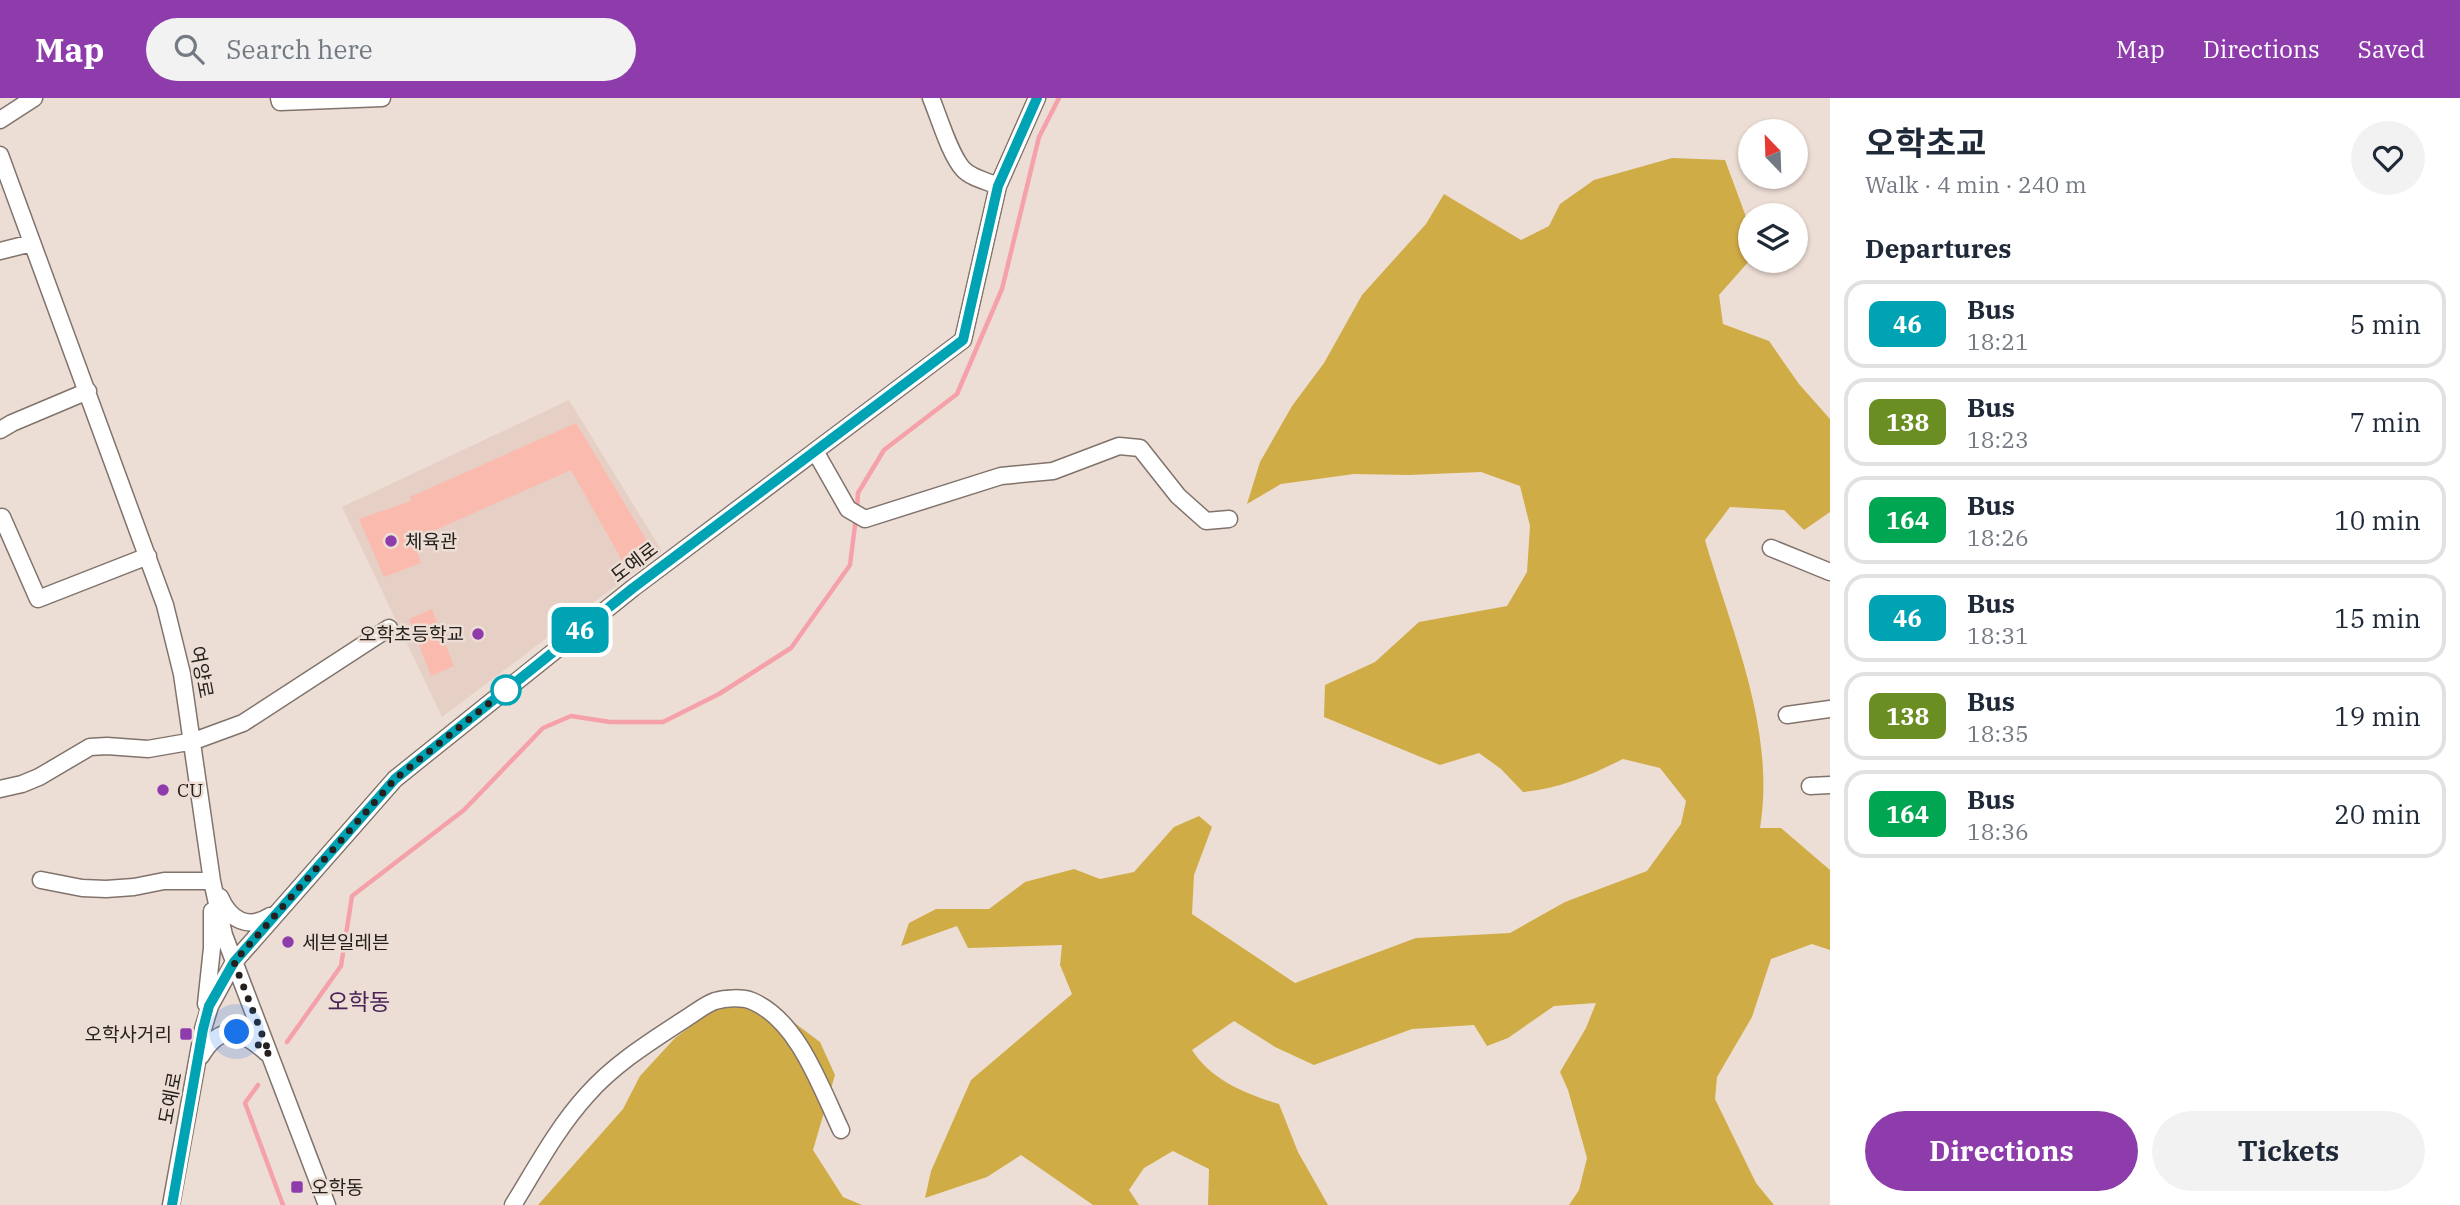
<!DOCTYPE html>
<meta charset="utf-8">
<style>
body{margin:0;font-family:"IBM Plex Serif","Noto Sans KR",serif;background:#f2f2f3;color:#1f2937;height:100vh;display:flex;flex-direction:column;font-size:26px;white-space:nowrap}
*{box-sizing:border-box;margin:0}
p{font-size:23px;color:#747a83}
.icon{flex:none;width:38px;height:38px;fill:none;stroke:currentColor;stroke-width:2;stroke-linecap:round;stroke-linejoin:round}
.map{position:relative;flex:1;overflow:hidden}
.sheet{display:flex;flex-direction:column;background:#fff;width:630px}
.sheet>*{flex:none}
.badge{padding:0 14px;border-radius:10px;font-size:24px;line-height:46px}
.needle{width:46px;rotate:337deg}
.fabs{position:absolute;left:1738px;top:21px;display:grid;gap:14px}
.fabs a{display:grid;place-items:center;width:70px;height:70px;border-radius:50%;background:#fff;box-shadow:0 2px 5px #0004;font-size:35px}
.you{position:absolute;width:35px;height:35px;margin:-18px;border:5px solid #fff;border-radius:50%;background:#1a73e8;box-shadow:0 0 0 10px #1a73e833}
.map>.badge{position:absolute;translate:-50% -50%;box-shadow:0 0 0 4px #fff}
h2{padding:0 35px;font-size:26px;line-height:63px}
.round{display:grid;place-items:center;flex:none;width:74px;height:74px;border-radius:37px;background:#f2f2f3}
.head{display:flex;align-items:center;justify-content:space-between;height:119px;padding:0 35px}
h1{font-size:33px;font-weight:700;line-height:52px}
.action{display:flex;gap:14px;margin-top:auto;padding:14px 35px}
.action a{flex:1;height:80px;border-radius:42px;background:#8e3cab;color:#fff;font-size:28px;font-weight:700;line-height:80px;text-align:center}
.action a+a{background:#f2f2f3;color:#1f2937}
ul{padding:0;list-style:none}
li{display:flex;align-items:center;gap:21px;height:88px;margin:0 14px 10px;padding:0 21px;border:4px solid #e0e1e3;border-radius:21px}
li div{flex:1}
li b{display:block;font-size:26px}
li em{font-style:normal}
li .badge{min-width:77px;font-weight:700;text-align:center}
header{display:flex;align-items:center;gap:42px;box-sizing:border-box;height:98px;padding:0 35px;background:#8e3cab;color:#fff}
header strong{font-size:33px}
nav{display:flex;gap:38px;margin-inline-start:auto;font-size:24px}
.search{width:490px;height:63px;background:#f2f2f3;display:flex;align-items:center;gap:18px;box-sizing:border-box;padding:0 24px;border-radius:38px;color:#747a83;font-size:26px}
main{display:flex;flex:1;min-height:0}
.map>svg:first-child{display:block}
.built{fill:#e6d0c5}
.forest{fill:#d0ac47}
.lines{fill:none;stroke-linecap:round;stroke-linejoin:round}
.stream{stroke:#f5a1a9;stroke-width:4.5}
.building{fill:#fabbae}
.minor-casing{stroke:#80736c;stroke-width:19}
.minor{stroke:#fff;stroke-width:16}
.line-casing{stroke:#fff;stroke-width:16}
.line{stroke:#00a3b4;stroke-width:10}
.walk{stroke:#26211e;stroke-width:7;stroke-dasharray:0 12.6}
.poi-dot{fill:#8e3cab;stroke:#edded5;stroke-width:2.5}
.stop-dot{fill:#fff;stroke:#00a3b4;stroke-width:3.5}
.labels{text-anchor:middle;stroke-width:5;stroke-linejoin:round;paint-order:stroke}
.poi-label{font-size:19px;fill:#26211e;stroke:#edded5;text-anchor:start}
.street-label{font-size:19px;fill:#26211e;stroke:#edded5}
.quarter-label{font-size:23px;fill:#4a2258;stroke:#edded5}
</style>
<header>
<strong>Map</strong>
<div class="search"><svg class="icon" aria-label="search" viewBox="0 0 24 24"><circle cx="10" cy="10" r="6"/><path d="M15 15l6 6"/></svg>Search here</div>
<nav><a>Map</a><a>Directions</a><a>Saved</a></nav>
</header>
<main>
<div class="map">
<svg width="1830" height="1107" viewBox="0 0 1830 1107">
<rect width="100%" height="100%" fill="#edded5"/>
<path class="built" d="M569,302l93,151 -220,166 -100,-210z"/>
<path class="forest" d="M1672,60l53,2 20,54 5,46 -31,35 4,29 46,17 30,43 31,35v93l-26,18 -20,-20 -54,-3 -25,33c27,93 71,190 55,288h21l49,42v80l-18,-6 -41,15 -19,58 -35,60 -2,22 41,84 18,22h-205l10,-15 8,-32 -19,-68 -8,-18 26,-44 10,-25 -42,3 -46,32 -21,8 -13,-21 -62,4 -98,36 -39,-18 -41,-26 -42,29c19,30 54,44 87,54l19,48 30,53h-120l1,-36 -36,-18 -29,17 -15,22 10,15h-46l-72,-50 -34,22 -62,21 6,-27 40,-91 101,-86 -12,-29 2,-20 -94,3 -11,-22 -56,20 8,-23 27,-14h53l36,-27 49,-13 26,10 34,-7 40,-45 25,-11 13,11 -18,48 -2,39 103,69 121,-45 94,-5 55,-31 82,-31 34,-47 5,-23 -26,-33 -37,-9c-32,16 -64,30 -100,33l-22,-23 -22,-16 -39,12 -116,-48 1,-32 50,-23 44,-40 88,-16 20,-34 3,-46 -10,-40 -39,-14 -73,3 -54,-1 -73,10 -34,20 13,-42 32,-56 32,-43 38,-68 64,-71 18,-30 77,46 28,-14 11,-22 34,-24z
M772,908l48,36 15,33 -22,75 30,47 19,8h-324l85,-96 17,-33 35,-38 41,-30z"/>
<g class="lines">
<path class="stream" d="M857,410l1,-15 26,-43 73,-56 45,-105 37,-152 20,-39
M287,944l54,-76 11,-70 112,-86 79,-82 28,-12 39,6h53l56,-28 72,-46 59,-83 6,-48
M258,987l-13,18 38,102"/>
</g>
<path class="building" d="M576,325l74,123 -26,18 -53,-94 -158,70 8,23 -37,14 -25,-58 52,-18 -1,-4z
M432,511l22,57 -23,10 -22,-57z"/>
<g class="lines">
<defs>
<path id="minor" d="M279,0l1,4 102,-4
M931,0c8,19 19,57 32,71 8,9 24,12 35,17
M0,22l34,-22
M0,57l165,450 17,69 30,207 12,54 103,270
M0,153l32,-8
M0,332l12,-7 76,-32
M815,353l33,58 17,10 136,-43 52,-5 66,-25 21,2 38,48 28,25 23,-2
M2,419l36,82 110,-43
M1771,450l59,24
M1787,617l43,-6
M1810,688l20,-1
M0,691l22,-5 17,-7 51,-30 17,-1 41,3 46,-8 49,-18 146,-95
M41,782l41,8 24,1 28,-2 30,-6h48
M220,799c10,23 28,33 50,19
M206,906l6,-56v-37
M201,958c21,-35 41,-25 66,-3
M171,1107l32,-176 7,-23 24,-44 161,-183 238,-191 330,-248 35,-154 39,-88
M513,1107c23,-37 44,-77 74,-110 28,-32 66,-55 101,-78 8,-5 18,-13 27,-16 10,-3 27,-4 37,0 46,19 69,87 89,129"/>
</defs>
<use href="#minor" class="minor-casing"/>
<use href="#minor" class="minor"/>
</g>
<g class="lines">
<defs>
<path id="line" d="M172,1107l31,-176 6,-23 25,-44 161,-183 238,-191 330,-248 35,-154 39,-88"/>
</defs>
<use href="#line" class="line-casing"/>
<use href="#line" class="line"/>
<path class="walk" d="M237,934l13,6 20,17 -36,-93 161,-183 113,-91 -2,2"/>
</g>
<g class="poi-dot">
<circle cx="391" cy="443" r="7"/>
<circle cx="478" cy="536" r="7"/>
<circle cx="163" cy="692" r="7"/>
<circle cx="288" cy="844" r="7"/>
<rect x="179" y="929" width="14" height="14" rx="3.5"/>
<rect x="290" y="1082" width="14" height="14" rx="3.5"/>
</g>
<circle class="stop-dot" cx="506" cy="592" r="14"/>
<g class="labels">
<g class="poi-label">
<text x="405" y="450">체육관</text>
<text x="464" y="543" text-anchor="end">오학초등학교</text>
<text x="177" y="699">CU</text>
<text x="302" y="851">세븐일레븐</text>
<text x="172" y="943" text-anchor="end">오학사거리</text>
<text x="311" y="1096">오학동</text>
</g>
<g class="street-label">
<text transform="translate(634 464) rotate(-37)" y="7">도예로</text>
<text transform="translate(202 574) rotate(79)" y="7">여양로</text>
<text transform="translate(170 1000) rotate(-79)" y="7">도예로</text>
</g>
<g class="quarter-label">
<text x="359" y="912">오학동</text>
</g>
</g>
</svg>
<div class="fabs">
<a><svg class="needle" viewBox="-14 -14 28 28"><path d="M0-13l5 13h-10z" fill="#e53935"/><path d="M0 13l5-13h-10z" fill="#747a83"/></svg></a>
<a><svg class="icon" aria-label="layers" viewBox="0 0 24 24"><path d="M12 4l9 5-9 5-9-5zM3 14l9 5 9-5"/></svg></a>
</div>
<div class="you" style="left:237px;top:934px"></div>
<b class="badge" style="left:580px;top:532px;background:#00a3b4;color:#fff">46</b>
</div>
<section class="sheet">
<div class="head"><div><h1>오학초교</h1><p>Walk · 4 min · 240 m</p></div><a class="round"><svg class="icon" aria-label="heart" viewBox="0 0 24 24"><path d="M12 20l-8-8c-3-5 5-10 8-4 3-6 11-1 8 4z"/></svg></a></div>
<h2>Departures</h2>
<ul>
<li><span class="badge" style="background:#00a3b4;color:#fff">46</span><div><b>Bus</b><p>18:21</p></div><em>5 min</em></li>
<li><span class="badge" style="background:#6b8e23;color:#fff">138</span><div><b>Bus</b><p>18:23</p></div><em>7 min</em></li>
<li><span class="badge" style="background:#00a651;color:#fff">164</span><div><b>Bus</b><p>18:26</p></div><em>10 min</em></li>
<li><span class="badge" style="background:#00a3b4;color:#fff">46</span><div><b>Bus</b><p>18:31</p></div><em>15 min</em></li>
<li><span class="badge" style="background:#6b8e23;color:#fff">138</span><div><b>Bus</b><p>18:35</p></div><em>19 min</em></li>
<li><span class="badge" style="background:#00a651;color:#fff">164</span><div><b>Bus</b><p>18:36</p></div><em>20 min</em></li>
</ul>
<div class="action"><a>Directions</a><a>Tickets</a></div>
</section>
</main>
